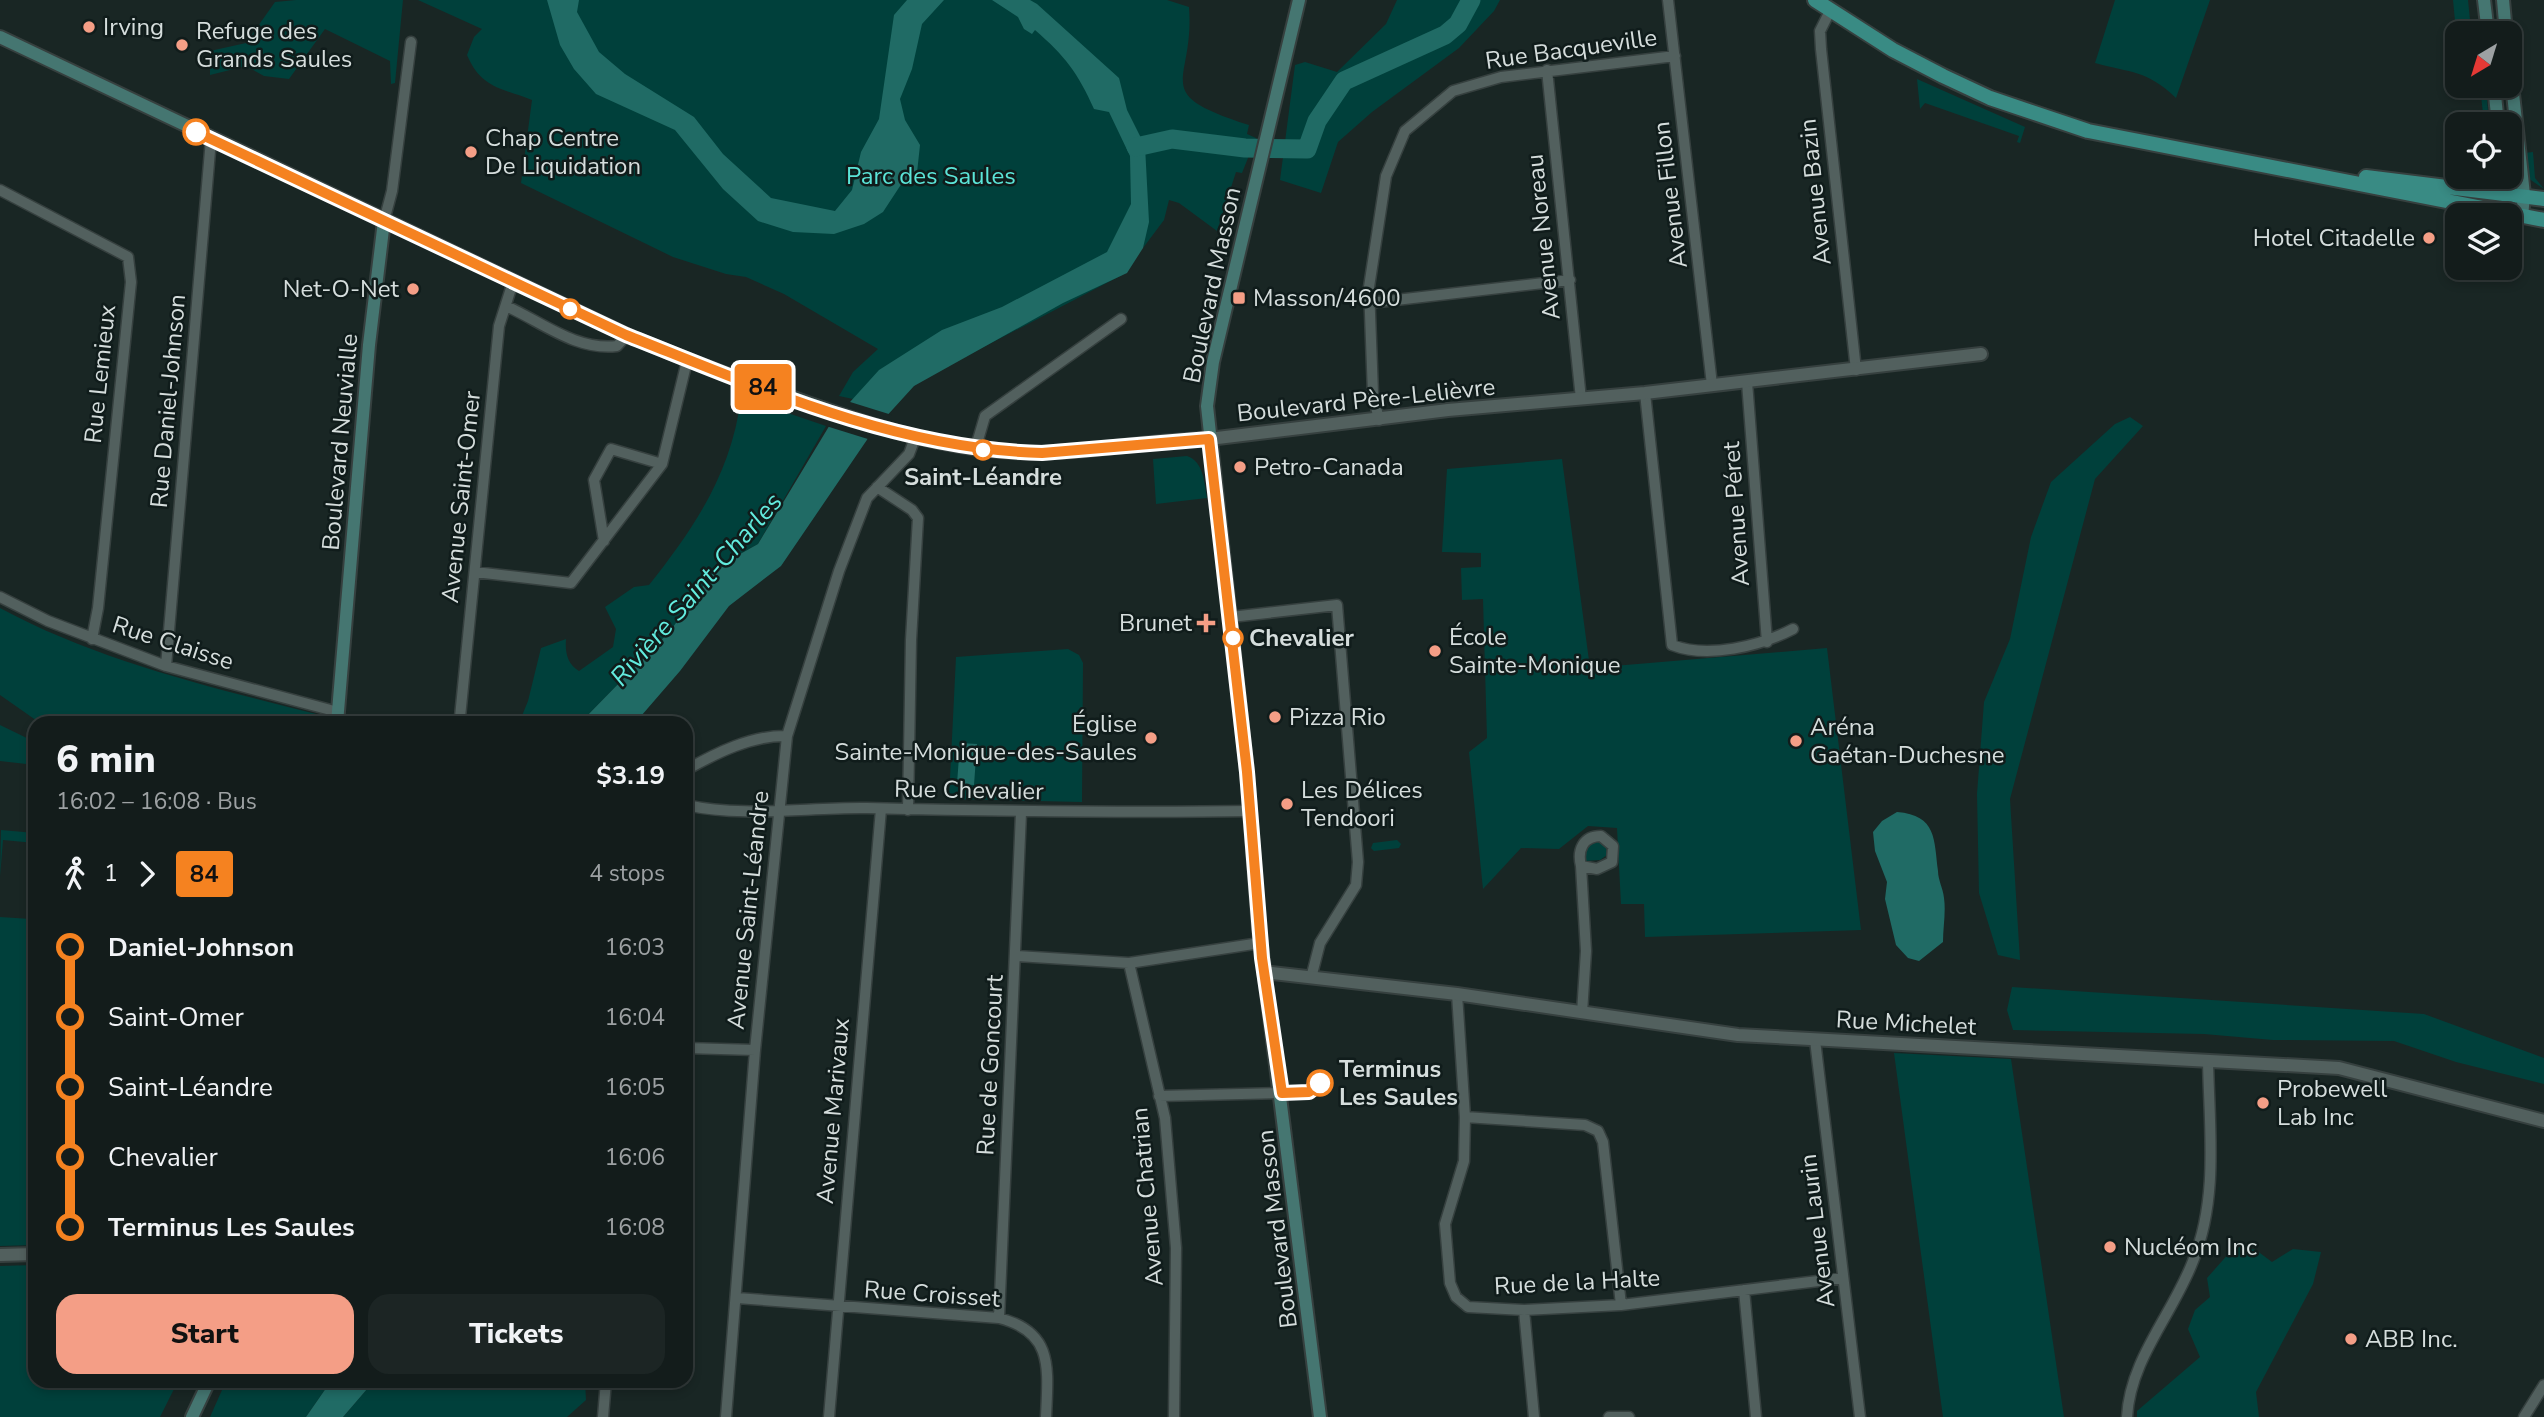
<!DOCTYPE html>
<meta charset="utf-8">
<style>
body{margin:0;font-family:"Nunito Sans",sans-serif;background:#1c2524;color:#f1f3f6;height:100vh;display:flex;flex-direction:column;font-size:26px;white-space:nowrap}
*{box-sizing:border-box;margin:0}
p{font-size:23px;color:#9da1a3}
.icon{flex:none;width:38px;height:38px;fill:none;stroke:currentColor;stroke-width:2;stroke-linecap:round;stroke-linejoin:round}
.map{position:relative;flex:1;overflow:hidden}
.side{position:absolute;left:28px;top:716px;width:665px;height:672px;display:flex;flex-direction:column;background:#131c1b;border-radius:21px;box-shadow:0 4px 10px #0003,0 0 0 2px #323a3a}
.side>*{flex:none}
.badge{padding:0 14px;border-radius:5px;font-size:24px;line-height:46px}
.needle{width:46px;rotate:218deg}
.controls{position:absolute;left:2445px;top:21px;display:grid;gap:14px}
.controls a{display:grid;place-items:center;width:77px;height:77px;border-radius:14px;background:#131c1b;box-shadow:0 4px 10px #0003,0 0 0 2px #323a3a;font-size:35px}
.map>.badge{position:absolute;translate:-50% -50%;box-shadow:0 0 0 4px #fff}
.legs{display:flex;align-items:center;gap:10px;height:77px;padding:0 28px;font-size:23px}
.legs p{margin-inline-start:auto}
.summary{display:flex;align-items:center;justify-content:space-between;height:119px;padding:0 28px}
h1{font-size:38px;font-weight:800;line-height:52px}
.cta{display:flex;gap:14px;margin-top:auto;padding:14px 28px}
.cta a{flex:1;height:80px;border-radius:21px;background:#f49e86;color:#111;font-size:28px;font-weight:800;line-height:80px;text-align:center}
.cta a+a{background:#1c2524;color:#f1f3f6}
ul{padding:0 28px;list-style:none}
li{display:flex;align-items:center;gap:24px;height:70px;font-size:26px}
li i{display:grid;place-items:center;width:10px;height:100%;margin:0 9px;background:currentColor}
li i::after{content:'';width:18px;height:18px;margin:-9px;border:5px solid;border-radius:50%;background:#131c1b}
li p{margin-inline-start:auto}
li:first-child i{background:linear-gradient(#0000 50%,currentColor 0)}
li:last-child i{background:linear-gradient(currentColor 50%,#0000 0)}
.map>svg:first-child{display:block}
.green{fill:#00403b}
.water{fill:#206b65}
.pier{fill:#192624}
.lines{fill:none;stroke-linecap:round;stroke-linejoin:round}
.river{stroke:#206b65;stroke-width:19}
.minor-casing{stroke:#36403f;stroke-width:13}
.tertiary-casing{stroke:#36403f;stroke-width:16}
.secondary-casing{stroke:#36403f;stroke-width:16}
.primary-casing{stroke:#36403f;stroke-width:18}
.minor{stroke:#52605e;stroke-width:10}
.tertiary{stroke:#52605e;stroke-width:12}
.secondary{stroke:#457671;stroke-width:12}
.primary{stroke:#398b84;stroke-width:14}
.line-1-casing{stroke:#fff;stroke-width:16}
.line-1{stroke:#f58220;stroke-width:10}
.poi-dot{fill:#f49e86;stroke:#101c1b;stroke-width:2.5}
.stop-1-dot{fill:#fff;stroke:#f58220;stroke-width:3.5}
.labels{text-anchor:middle;stroke-width:5;stroke-linejoin:round;paint-order:stroke}
.poi-label{font-size:24px;fill:#d5dddc;stroke:#101c1b;text-anchor:start}
.street-label{font-size:24px;fill:#d5dddc;stroke:#101c1b}
.park-label{font-size:24px;fill:#5be5d8;stroke:#101c1b}
.stop-label{font-size:24px;font-weight:bold;fill:#d5dddc;stroke:#101c1b;text-anchor:start}
.water-label{font-size:26px;font-style:italic;fill:#62ebde;stroke:#101c1b}
</style>
<div class="map">
<svg width="2544" height="1417" viewBox="0 0 2544 1417">
<rect width="100%" height="100%" fill="#192624"/>
<path class="green" d="M296,0h107l-8,83 -4,1 -1,-23 -65,-32 -36,50 -25,-3 -18,-10 -36,9v-24l36,-8 29,-41z
M418,0h749l22,7c6,78 -42,85 60,118l-2,9 9,4 -14,35 -6,-1 -19,59 -38,-28 -10,-3 -5,20 -21,28 2,-11 -23,38 -196,102 -73,22 -14,-3 14,-24 25,-23 -94,-55 -38,-17 -20,-3 -53,-17 -152,-74 11,-83c-31,-12 -51,-12 -65,-45l7,-18 8,-8z
M1397,0h103l-6,11 -35,37 -87,64 -34,30 -17,51 -41,-13 15,-115 10,-3 32,10 49,-48z
M2115,0h95l-34,98c-29,-28 -45,-25 -81,-35z
M2453,0h15l3,30 -15,1z
M1917,79l108,48 -5,16 -3,-1 2,-6 -94,-33 -5,6z
M2480,86h6l3,38 -5,-1z
M2533,152l2,26 9,11 -16,-11 -4,-25z
M741,397l85,29 -68,118 -41,23 -47,64 -90,92h-61l9,-22 13,-53 25,-9c-1,13 1,25 13,32l34,-24 3,-18 -11,-22 29,-20 15,-2c46,-58 83,-113 92,-188z
M2130,417l13,9 -48,53 -85,320 10,161 -22,-5 -19,-62 -2,-99 7,-92 26,-63 21,-102 20,-55 64,-58z
M1187,456c17,6 17,26 20,42l-51,6 -3,-45z
M1562,459l28,209 237,-20 34,282 -216,7 -1,-33h-23l-4,-76 -29,-2 -29,23 -38,-1 -38,41 -14,-137 18,-14 -4,-139 -21,1 -1,-32 20,-1v-14l-39,-1 5,-83z
M0,608c100,54 214,80 324,108l3,7h-287l-40,-28z
M1068,649l11,6 4,8 -1,139 -133,-3 7,-142z
M0,725l35,17v23l-35,-4z
M1,830l34,3v10l-32,-3 -3,37z
M1397,840l4,4 -2,4 -25,3 -3,-3 2,-5z
M1598,841l8,5 1,9 -7,5 -16,1 -2,-5 5,-9z
M0,917l31,2v4l4,1v321l-35,1z
M2012,987l412,27 120,44v26l-88,-22 -62,-21 -121,-1 -69,-6 -191,-4 -6,-20z
M1894,1053l117,6 53,358h-121z
M2240,1247l16,3 16,12 21,-13 28,3 -8,32 -57,108 3,25h-122v-6l63,-54 -12,-28 7,-19 15,-13 -3,-19 24,-27z
M35,1265v116h143l-18,36h-160v-151z
M226,1381h105l-25,36h-96z
M374,1381h211l1,19 -19,17h-224z"/>
<path class="water" d="M547,0h32l-2,12 22,40 26,22 69,43 29,37 48,44 64,13 17,-21 9,-38 18,-33 15,-104 13,-15h37l-22,24 -10,45 -12,30 5,21 15,25 -4,37 -14,1 -19,29 -19,12 -30,10 -41,-2 -35,-11 -35,-32 -48,-59 -79,-36 -22,-25 -14,-24z
M992,0h38l7,4 82,74 8,32 18,36 4,76 -6,26 -16,25 -64,30 -149,83 -41,45 -92,135 -52,40 -49,65 -45,52h-55l90,-92 47,-64 41,-23 73,-121 48,-53 63,-40 60,-23 105,-55 24,-48 -1,-48 -21,-44 -15,-3c-16,-36 -29,-53 -59,-79l-3,4 -8,-5 -6,-12z
M960,743l17,1 -3,41 -17,-1z
M1897,812c40,3 37,28 41,59 0,9 5,17 6,27 2,14 -1,30 -1,44l-24,19 -11,-3 -12,-13 -11,-46 2,-17 -12,-31 -2,-19 9,-11z
M331,1381h43l-31,36h-37z"/>
<path class="pier" d="M847,401l45,14 -21,25 -45,-14z"/>
<g class="lines">
<path class="river" d="M1136,147l36,-8 73,9 62,1 10,-28 27,-40 101,-46 13,-11 13,-24"/>
<defs>
<path id="minor" d="M1668,0l44,385
M1830,11l-10,20 1,18 35,321
M1547,70l34,329
M0,190l128,67 3,25 -33,326 -6,31
M384,221l8,-30 19,-149
M1370,303l200,-23
M506,306c36,16 70,45 111,40l10,-11
M1747,382l20,260
M1645,393l27,252c36,14 88,1 121,-16
M1379,420l-6,-26 -4,-107 17,-111 19,-45 48,-40 48,-14 174,-21
M975,450l10,-34 136,-97
M877,487l35,23 6,8 -7,122 -3,170
M604,541l-10,-61 17,-31 51,15
M475,572l96,11 91,-119 25,-103
M0,597l48,24 118,45 172,46
M1231,617l106,-12 21,257 -2,23 -36,58 -9,35
M166,666l45,-527
M460,717l39,-391 14,-44
M686,770c30,-17 66,-35 101,-34
M686,805c58,13 122,2 181,3 128,3 256,5 384,3
M1601,836l12,10 -1,16 -15,7 -16,-3c-4,-16 2,-30 20,-30z
M1581,866l5,85 -4,62
M1017,956l112,7 36,155 11,130 -2,169
M1129,963l131,-20
M1457,994l8,123 -1,44 -19,63 5,59 6,14 12,10 56,3 97,-5 222,-27
M1815,1040l45,377
M686,1048l69,2
M1159,1096l123,-3
M1465,1117l120,8 13,6 5,11 18,163
M1744,1290l12,127
M737,1298l262,20c55,14 49,50 47,99
M1524,1310l10,107
M999,1318l22,-505
M603,1417l3,-36
M726,1417l29,-367 32,-314 52,-165 28,-73 42,-44 6,-16
M829,1417l52,-608
M1609,1417h20
M2127,1417c3,-58 46,-103 66,-156 26,-64 16,-135 15,-201
M2524,1417l20,-32"/>
<path id="tertiary" d="M1209,439l239,-29 197,-17 336,-39
M1264,972l193,22 281,41 601,33 205,53
M0,1255l35,-1"/>
<path id="secondary" d="M1299,0l-86,362 -6,44 40,366 12,157 61,488
M2484,0l4,33
M2503,0l3,33
M0,37l627,298c54,23 109,43 164,62 72,26 145,51 222,55 66,4 131,-12 196,-13
M2510,66l14,129 -2,22
M2494,86l4,38
M2507,177l1,37
M2475,190l16,-13
M337,723l32,-378 15,-124
M192,1417l17,-36"/>
<path id="primary" d="M1815,0l78,50 50,26 47,22 98,33 456,89
M2366,177l178,22"/>
</defs>
<use href="#minor" class="minor-casing"/>
<use href="#tertiary" class="tertiary-casing"/>
<use href="#secondary" class="secondary-casing"/>
<use href="#primary" class="primary-casing"/>
<use href="#minor" class="minor"/>
<use href="#tertiary" class="tertiary"/>
<use href="#secondary" class="secondary"/>
<use href="#primary" class="primary"/>
</g>
<g class="lines">
<defs>
<path id="line-1" d="M196,132l430,203c134,53 270,114 416,118l167,-14 38,333 15,186 20,135 27,-1 11,-9"/>
</defs>
<use href="#line-1" class="line-1-casing"/>
<use href="#line-1" class="line-1"/>
</g>
<g class="poi-dot">
<circle cx="89" cy="27" r="7"/>
<circle cx="182" cy="45" r="7"/>
<circle cx="471" cy="152" r="7"/>
<circle cx="2429" cy="238" r="7"/>
<circle cx="413" cy="289" r="7"/>
<rect x="1232" y="291" width="14" height="14" rx="3.5"/>
<circle cx="1240" cy="467" r="7"/>
<path d="M1202.5 612.5h7v7h7v7h-7v7h-7v-7h-7v-7h7z"/>
<circle cx="1435" cy="651" r="7"/>
<circle cx="1275" cy="717" r="7"/>
<circle cx="1151" cy="738" r="7"/>
<circle cx="1796" cy="741" r="7"/>
<circle cx="1287" cy="804" r="7"/>
<circle cx="2263" cy="1103" r="7"/>
<circle cx="2110" cy="1247" r="7"/>
<circle cx="2351" cy="1339" r="7"/>
</g>
<g class="stop-1-dot">
<circle cx="196" cy="132" r="12"/>
<circle cx="570" cy="309" r="9"/>
<circle cx="983" cy="450" r="9"/>
<circle cx="1233" cy="638" r="9"/>
<circle cx="1320" cy="1083" r="12"/>
</g>
<g class="labels">
<g class="poi-label">
<text x="103" y="35">Irving</text>
<text x="196" y="39">Refuge des<tspan x="196" dy="28">Grands Saules</tspan></text>
<text x="485" y="146">Chap Centre<tspan x="485" dy="28">De Liquidation</tspan></text>
<text x="2415" y="246" text-anchor="end">Hotel Citadelle</text>
<text x="399" y="297" text-anchor="end">Net-O-Net</text>
<text x="1253" y="306">Masson/4600</text>
<text x="1254" y="475">Petro-Canada</text>
<text x="1192" y="631" text-anchor="end">Brunet</text>
<text x="1449" y="645">École<tspan x="1449" dy="28">Sainte-Monique</tspan></text>
<text x="1289" y="725">Pizza Rio</text>
<text x="1137" y="732" text-anchor="end">Église<tspan x="1137" dy="28">Sainte-Monique-des-Saules</tspan></text>
<text x="1810" y="735">Aréna<tspan x="1810" dy="28">Gaétan-Duchesne</tspan></text>
<text x="1301" y="798">Les Délices<tspan x="1301" dy="28">Tendoori</tspan></text>
<text x="2277" y="1097">Probewell<tspan x="2277" dy="28">Lab Inc</tspan></text>
<text x="2124" y="1255">Nucléom Inc</text>
<text x="2365" y="1347">ABB Inc.</text>
</g>
<g class="street-label">
<text transform="translate(1571 49) rotate(-8)" y="8">Rue Bacqueville</text>
<text transform="translate(1815 192) rotate(-96)" y="8">Avenue Bazin</text>
<text transform="translate(1670 195) rotate(-97)" y="8">Avenue Fillon</text>
<text transform="translate(1543 237) rotate(-96)" y="8">Avenue Noreau</text>
<text transform="translate(1212 285) rotate(-78)" y="8">Boulevard Masson</text>
<text transform="translate(100 374) rotate(-84)" y="8">Rue Lemieux</text>
<text transform="translate(1366 400) rotate(-6)" y="8">Boulevard Père-Lelièvre</text>
<text transform="translate(168 401) rotate(-85)" y="8">Rue Daniel-Johnson</text>
<text transform="translate(340 442) rotate(-85)" y="8">Boulevard Neuvialle</text>
<text transform="translate(461 497) rotate(-84)" y="8">Avenue Saint-Omer</text>
<text transform="translate(1736 514) rotate(-94)" y="8">Avenue Péret</text>
<text transform="translate(173 643) rotate(18)" y="8">Rue Claisse</text>
<text transform="translate(969 790) rotate(1)" y="8">Rue Chevalier</text>
<text transform="translate(748 910) rotate(-84)" y="8">Avenue Saint-Léandre</text>
<text transform="translate(1906 1023) rotate(3)" y="8">Rue Michelet</text>
<text transform="translate(990 1065) rotate(-87)" y="8">Rue de Goncourt</text>
<text transform="translate(833 1111) rotate(-85)" y="8">Avenue Marivaux</text>
<text transform="translate(1147 1197) rotate(-95)" y="8">Avenue Chatrian</text>
<text transform="translate(1277 1229) rotate(-97)" y="8">Boulevard Masson</text>
<text transform="translate(1817 1231) rotate(-97)" y="8">Avenue Laurin</text>
<text transform="translate(1577 1282) rotate(-3)" y="8">Rue de la Halte</text>
<text transform="translate(932 1294) rotate(4)" y="8">Rue Croisset</text>
</g>
<g class="park-label">
<text x="931" y="184">Parc des Saules</text>
</g>
<g class="stop-label">
<text x="983" y="485" text-anchor="middle">Saint-Léandre</text>
<text x="1249" y="646">Chevalier</text>
<text x="1339" y="1077">Terminus<tspan x="1339" dy="28">Les Saules</tspan></text>
</g>
<g class="water-label">
<text transform="translate(696 589) rotate(-49)" y="9">Rivière Saint-Charles</text>
</g>
</g>
</svg>
<div class="controls">
<a><svg class="needle" viewBox="-14 -14 28 28"><path d="M0-13l5 13h-10z" fill="#e53935"/><path d="M0 13l5-13h-10z" fill="#9da1a3"/></svg></a>
<a><svg class="icon" aria-label="locate" viewBox="0 0 24 24"><circle cx="12" cy="12" r="6"/><path d="M12 2v4M12 18v4M2 12h4M18 12h4"/></svg></a>
<a><svg class="icon" aria-label="layers" viewBox="0 0 24 24"><path d="M12 4l9 5-9 5-9-5zM3 14l9 5 9-5"/></svg></a>
</div>
<b class="badge" style="left:763px;top:387px;background:#f58220;color:#111">84</b>
<section class="side">
<div class="summary"><div><h1>6 min</h1><p>16:02 – 16:08 · Bus</p></div><b>$3.19</b></div>
<div class="legs"><svg class="icon" aria-label="walk" viewBox="0 0 24 24"><circle cx="13" cy="4" r="2"/><path d="M13 8l-2 6 4 7M11 14l-3 7M7 12l3-4h3l4 4"/></svg>1<svg class="icon" aria-label="forward" viewBox="0 0 24 24"><path d="M9 5l7 7-7 7"/></svg><b class="badge" style="background:#f58220;color:#111">84</b><p>4 stops</p></div>
<ul>
<li><i style="color:#f58220"></i><b>Daniel-Johnson</b><p>16:03</p></li>
<li><i style="color:#f58220"></i><span>Saint-Omer</span><p>16:04</p></li>
<li><i style="color:#f58220"></i><span>Saint-Léandre</span><p>16:05</p></li>
<li><i style="color:#f58220"></i><span>Chevalier</span><p>16:06</p></li>
<li><i style="color:#f58220"></i><b>Terminus Les Saules</b><p>16:08</p></li>
</ul>
<div class="cta"><a>Start</a><a>Tickets</a></div>
</section>
</div>
